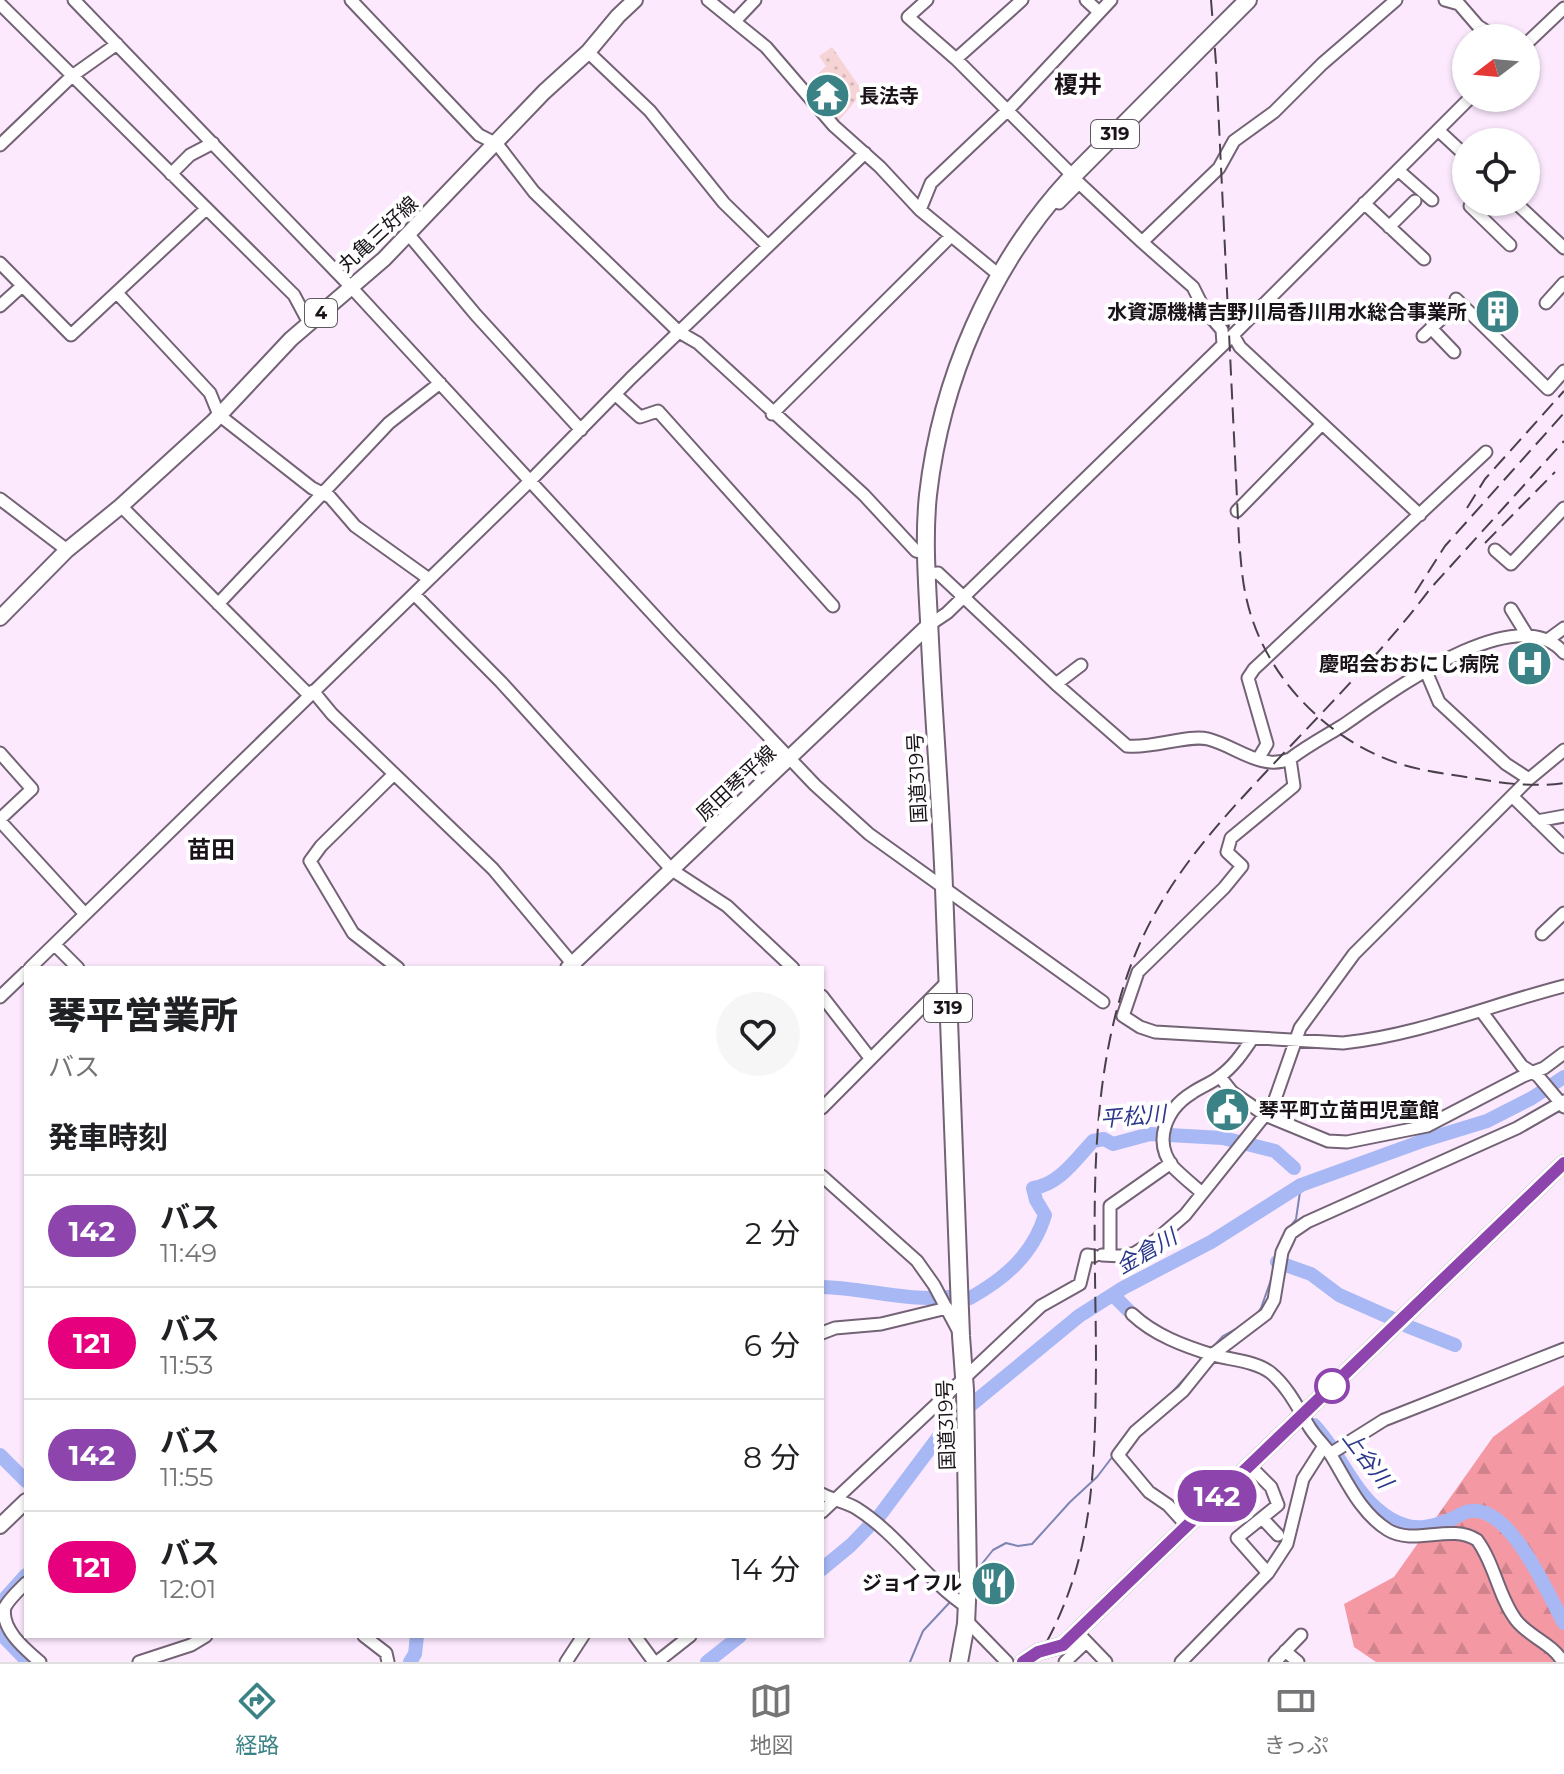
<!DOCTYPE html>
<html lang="ja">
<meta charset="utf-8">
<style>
body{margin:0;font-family:Montserrat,"Noto Sans JP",sans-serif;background:#f6f6f6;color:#202124;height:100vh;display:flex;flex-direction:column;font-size:30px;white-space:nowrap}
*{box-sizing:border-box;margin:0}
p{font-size:26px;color:#757577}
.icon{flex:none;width:44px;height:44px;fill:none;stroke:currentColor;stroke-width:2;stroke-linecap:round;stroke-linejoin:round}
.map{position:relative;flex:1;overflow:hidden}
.side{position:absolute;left:24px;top:966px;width:800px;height:672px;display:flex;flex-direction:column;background:#fff;border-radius:0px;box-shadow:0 2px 6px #0004}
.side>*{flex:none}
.badge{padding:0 16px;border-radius:26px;font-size:28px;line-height:52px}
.needle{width:52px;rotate:254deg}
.fabs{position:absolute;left:1452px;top:24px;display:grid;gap:16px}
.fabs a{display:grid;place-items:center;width:88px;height:88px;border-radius:50%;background:#fff;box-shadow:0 2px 6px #0004;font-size:40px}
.map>.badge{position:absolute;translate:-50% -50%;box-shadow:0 0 0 4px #fff}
h2{padding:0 24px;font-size:30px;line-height:72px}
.round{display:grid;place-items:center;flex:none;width:84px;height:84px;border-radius:42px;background:#f6f6f6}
.head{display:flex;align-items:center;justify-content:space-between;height:136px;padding:0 24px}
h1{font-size:38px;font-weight:800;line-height:60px}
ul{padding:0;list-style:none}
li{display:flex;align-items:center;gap:24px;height:112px;padding:0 24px;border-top:2px solid #e0e0e0}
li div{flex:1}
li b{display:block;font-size:30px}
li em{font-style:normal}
li .badge{min-width:88px;font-weight:700;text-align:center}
.dock{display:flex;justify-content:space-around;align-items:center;height:112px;border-top:2px solid #e0e0e0;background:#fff;font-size:22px;color:#757577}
.dock a{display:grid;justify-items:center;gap:4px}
.dock .active{color:#3a8285}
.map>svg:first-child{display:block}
.forest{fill:url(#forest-firs)}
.garden{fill:url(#garden-dots)}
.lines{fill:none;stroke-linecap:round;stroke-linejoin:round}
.stream{stroke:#7d86b3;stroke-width:2}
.river{stroke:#a8b8f4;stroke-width:14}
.minor-casing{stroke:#736375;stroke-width:15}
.major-casing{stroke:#736375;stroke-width:18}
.highway-casing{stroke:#736375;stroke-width:20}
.minor{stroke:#fff;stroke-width:11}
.major{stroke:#fff;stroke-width:14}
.highway{stroke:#fff;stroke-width:16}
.rail{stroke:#49404a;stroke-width:2;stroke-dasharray:16 8;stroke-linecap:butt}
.highway-bridge-casing{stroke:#736375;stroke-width:20;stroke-linecap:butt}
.highway-bridge{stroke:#fff;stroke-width:16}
.line-casing{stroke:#fff;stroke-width:18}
.line{stroke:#8e44ad;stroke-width:12}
.stop-dot{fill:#fff;stroke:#8e44ad;stroke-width:4}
.labels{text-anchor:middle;stroke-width:8;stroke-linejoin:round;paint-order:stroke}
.shield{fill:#fff;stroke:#5f5a5f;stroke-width:2}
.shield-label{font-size:18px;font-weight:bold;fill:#1a131a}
.poi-label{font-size:20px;font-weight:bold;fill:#1a131a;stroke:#fff;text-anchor:end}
.street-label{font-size:20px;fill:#1a131a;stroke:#fff}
.water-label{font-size:22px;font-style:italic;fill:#2c368a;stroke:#fff}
.quarter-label{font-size:24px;font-weight:bold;fill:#1a131a;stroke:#fff}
</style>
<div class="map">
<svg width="1564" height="1662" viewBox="0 0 1564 1662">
<defs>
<pattern id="forest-firs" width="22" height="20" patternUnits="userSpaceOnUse" patternTransform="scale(2)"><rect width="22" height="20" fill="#f499a4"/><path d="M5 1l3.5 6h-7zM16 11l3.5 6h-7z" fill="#d1838d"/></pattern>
<pattern id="garden-dots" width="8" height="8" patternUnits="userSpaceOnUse" patternTransform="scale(2)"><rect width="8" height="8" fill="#f6d4d6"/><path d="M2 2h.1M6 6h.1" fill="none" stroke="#d2b5b7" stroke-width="1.8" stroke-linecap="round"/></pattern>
</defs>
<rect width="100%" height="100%" fill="#fce9fe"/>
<path class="forest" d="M1564,1385v277h-188l-22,-15 -10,-43 50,-27 99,-140z"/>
<path class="garden" d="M832,47l31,45 -27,32 -32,-36 22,-22 -7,-10z"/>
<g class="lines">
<path class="stream" d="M1290,1227l6,-8 5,-34
M1256,1315l5,-7 11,-31
M1212,1348l11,-12 18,-10
M1166,1399l36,-40
M977,1570l16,-20 13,-7 12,3 14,-2 38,-42 27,-25 16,-21
M910,1662l13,-31 28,-30"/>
<path class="river" d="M1277,1262l34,12 28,21 52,23
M822,1287c43,1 86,15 128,10
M1113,1295l16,16
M970,1298c34,-19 63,-43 75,-83l-9,-15 -3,-12c26,-3 44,-30 60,-47l11,-2 9,5 37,-10 73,4 52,13 19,17
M1407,1326l48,19
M1314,1425c28,29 41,74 77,94 23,13 40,9 63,-1 5,-3 12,-7 17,-7 41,-4 76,82 93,112
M0,1455l26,26
M822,1569l29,-24 29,-30 69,-92 130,-107 44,-28 88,-46 90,-57 124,-45 62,-19 45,-23 32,-21
M0,1604l26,-29
M0,1633l28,29
M410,1662l5,-8 2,-18
M707,1662l33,-26"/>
<defs>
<path id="minor" d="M74,0l277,287 323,350 141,148 54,49 234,168
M351,0l128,135 18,9 37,48 145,140 19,11 166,152 52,56 11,2
M708,0l58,47 68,79 46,41 40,43 79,65
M927,0l-19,17 48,42 113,113
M1086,0l13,12
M1445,0l14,4 19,22 19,12
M0,4l294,291 15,28
M735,21l20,-21
M1526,44l38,-36
M588,52l62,59 74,92 44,43
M956,59l66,-59
M1438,130l28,26
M0,145l72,-69 45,-32
M1398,170l34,30
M171,174l19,-19 23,-12
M1055,202l4,1 20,-20 63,59
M1515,202l49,46
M1364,203l60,56
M1470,206l40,39
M920,210l11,-27 77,-73 103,-110
M1389,227l26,-26
M409,235l67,80 105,115
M0,263l71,72 135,-126
M117,293l93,100 9,22 93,73 18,9 25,29 74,53
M1456,299l92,90 16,-18
M1546,303l18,-20
M0,306l22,-20
M1431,328l23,24
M1233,335l7,12 180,168
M1423,336l36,-34
M1223,344l-1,-14 -18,-21 -11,-22 -51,-45 77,-74 15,-27 40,-29 48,-48 74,-64
M616,395l24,22 18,-6 175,195
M772,414l178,-177
M0,499l67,51
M121,506l188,189
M1237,511l85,-87
M1495,550l16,14 53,-56
M927,574l11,-1 118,111 71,62c26,3 61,-12 81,-7 28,7 53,32 82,20 17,-13 34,-22 52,-33 44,-30 174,-130 222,-73
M414,594l87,88 171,188 55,36 66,62
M218,604l171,-181 51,-40
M1511,609l16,26
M929,625l18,-12 282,-274 241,-241
M1549,639l15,-11
M1425,669l14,33 67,62 23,15
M1056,684l25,-19
M313,691l19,23 161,155 83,99
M0,753l32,36 -32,30
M1258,759l9,-15 -19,-66 6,-9 232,-217
M1290,759l4,27 -63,52 -4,14 15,14 -18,22 -86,84 -15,44 17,11 15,5 188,11c76,-8 147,-38 221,-57
M394,774l-73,72 -11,15 43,72 45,35
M1514,798l50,49
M0,821l85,93
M1537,821l27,-5
M1542,934l22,-21
M55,945l23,23
M30,968l500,-487 101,-103 234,-225
M822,996l48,62
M0,997l26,-25
M1482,1012l40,54 16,10 26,31
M1220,1077l12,15 33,23 63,26 19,1 80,-16 96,-50 21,-8 20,-15
M822,1108l125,-126
M822,1176l95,85 17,24 25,47
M1202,1193c-9,-8 -19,-16 -28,-25 -22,-26 -8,-59 18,-75 8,-6 18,-9 27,-16 14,-10 23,-23 33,-38
M1102,1255l20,1 13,-3 21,-13 29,-25 88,-110 27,-77 54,-74 175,-175 35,-29
M1110,1255v-49l61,-43
M1132,1314c22,21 52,32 81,41 18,5 43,6 58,18 17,14 28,37 39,55 5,8 13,16 19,24 17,27 30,60 59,78 26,16 63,-7 89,10 18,24 21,56 39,80 13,17 36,23 47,42
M822,1333l13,-5 46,-4 66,-16
M1330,1454l54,-34 180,-71
M1249,1465l22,22 7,18 -41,33 31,35
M822,1494c11,6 24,8 34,14 43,27 70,72 111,99
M822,1512l219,-206 39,-22 7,-29 7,1
M1262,1518l16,17
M1187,1526l-19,-21 -19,-13 -31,-37 17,-23 48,-41 29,-36 54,-41 8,-14 8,-48 9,-19 16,-11 210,-94 47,-27
M26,1583c-7,7 -16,15 -21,24 -5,22 21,43 35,55
M966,1620l41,42
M1077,1632l29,30
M364,1636l22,17 2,9
M635,1636l19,26
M1285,1651l13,11
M139,1662l52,-17 15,-9
M566,1662l17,-26
M657,1662l33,-26
M1065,1662l21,-20
M1181,1662l87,-89 19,-29 16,-65 21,-33
M1275,1662l26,-27"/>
<path id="major" d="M0,618l67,-68 54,-44 92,-84 78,-83 93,-80 160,-167 44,-40 30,-36 17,-16
M568,968l361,-343
M0,1526l26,-25
M1023,1662l15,-10 25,-7 501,-482"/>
<path id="highway" d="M1220,28l28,-28
M959,1662l7,-38 2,-45 -3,-189 -4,-54c-6,-149 -10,-298 -17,-448 -3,-82 -10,-165 -14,-247 -2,-48 -7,-98 -2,-146 13,-115 62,-229 141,-315l135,-136"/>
</defs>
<use href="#minor" class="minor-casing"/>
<use href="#major" class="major-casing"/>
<use href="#highway" class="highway-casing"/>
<use href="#minor" class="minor"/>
<use href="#major" class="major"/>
<use href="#highway" class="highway"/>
<path class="rail" d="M1211,0l5,63 23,477c2,21 3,41 8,61 18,76 80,139 153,163 20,6 40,9 60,12 35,6 69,12 104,7
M1467,508l18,-29 79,-88
M1485,543l70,-71
M1415,593l30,-47 119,-133
M1035,1662c59,-95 60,-189 61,-297 0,-127 -11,-261 29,-383 28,-86 80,-145 140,-209 56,-60 116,-119 165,-184l134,-148"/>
<defs>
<path id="highway-bridge" d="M1204,44l16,-16"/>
</defs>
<use href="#highway-bridge" class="highway-bridge-casing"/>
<use href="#highway-bridge" class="highway-bridge"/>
</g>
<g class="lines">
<defs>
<path id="line" d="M1023,1662l15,-10 25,-7 501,-482"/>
</defs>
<use href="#line" class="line-casing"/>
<use href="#line" class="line"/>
</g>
<defs>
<symbol id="temple-disc" viewBox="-11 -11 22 22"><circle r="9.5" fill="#3a8285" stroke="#fff"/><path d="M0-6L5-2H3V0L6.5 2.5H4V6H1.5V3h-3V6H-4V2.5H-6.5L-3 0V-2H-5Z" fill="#fff"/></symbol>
<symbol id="building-disc" viewBox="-11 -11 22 22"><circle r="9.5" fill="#3a8285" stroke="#fff"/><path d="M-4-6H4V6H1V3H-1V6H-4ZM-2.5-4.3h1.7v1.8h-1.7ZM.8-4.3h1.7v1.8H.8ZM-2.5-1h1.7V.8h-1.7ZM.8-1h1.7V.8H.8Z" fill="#fff"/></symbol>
<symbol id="hospital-disc" viewBox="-11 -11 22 22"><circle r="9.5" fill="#3a8285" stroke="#fff"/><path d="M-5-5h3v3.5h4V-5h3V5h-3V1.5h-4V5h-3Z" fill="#fff"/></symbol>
<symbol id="civic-disc" viewBox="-11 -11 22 22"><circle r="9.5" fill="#3a8285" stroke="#fff"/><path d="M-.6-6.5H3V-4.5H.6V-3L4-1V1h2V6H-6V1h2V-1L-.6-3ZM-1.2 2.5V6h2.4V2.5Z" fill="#fff"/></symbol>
<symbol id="restaurant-disc" viewBox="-11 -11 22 22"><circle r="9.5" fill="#3a8285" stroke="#fff"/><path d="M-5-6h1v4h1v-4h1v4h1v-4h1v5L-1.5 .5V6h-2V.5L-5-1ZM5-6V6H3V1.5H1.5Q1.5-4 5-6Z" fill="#fff"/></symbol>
</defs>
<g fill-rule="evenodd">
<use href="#temple-disc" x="802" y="70" width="51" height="51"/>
<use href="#building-disc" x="1472" y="286" width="51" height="51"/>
<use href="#hospital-disc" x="1504" y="638" width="51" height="51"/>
<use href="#civic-disc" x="1202" y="1084" width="51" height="51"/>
<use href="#restaurant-disc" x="968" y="1558" width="51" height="51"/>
</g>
<circle class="stop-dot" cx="1332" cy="1386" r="16"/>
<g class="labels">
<g class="shield">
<rect x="1091" y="120" width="48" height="28" rx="6"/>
<rect x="305" y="299" width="32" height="28" rx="6"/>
<rect x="924" y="994" width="48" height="28" rx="6"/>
</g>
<g class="shield-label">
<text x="1115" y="140">319</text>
<text x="321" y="319">4</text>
<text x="948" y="1014">319</text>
</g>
<g class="poi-label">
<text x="859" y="103" text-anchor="start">長法寺</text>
<text x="1467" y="319">水資源機構吉野川局香川用水総合事業所</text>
<text x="1499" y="671">慶昭会おおにし病院</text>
<text x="1259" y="1117" text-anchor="start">琴平町立苗田児童館</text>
<text x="962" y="1590">ジョイフル</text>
</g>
<g class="street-label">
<text transform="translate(378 234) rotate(-43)" y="7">丸亀三好線</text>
<text transform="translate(917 778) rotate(-93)" y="7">国道319号</text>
<text transform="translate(736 783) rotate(-43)" y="7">原田琴平線</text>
<text transform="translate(946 1425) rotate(-92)" y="7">国道319号</text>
</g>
<g class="water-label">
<text transform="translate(1133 1116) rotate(-5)" y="8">平松川</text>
<text transform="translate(1146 1251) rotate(-30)" y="8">金倉川</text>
<text transform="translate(1368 1459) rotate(53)" y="8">上谷川</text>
</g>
<g class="quarter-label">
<text x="1078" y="93">榎井</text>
<text x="211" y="858">苗田</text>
</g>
</g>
</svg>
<div class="fabs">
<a><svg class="needle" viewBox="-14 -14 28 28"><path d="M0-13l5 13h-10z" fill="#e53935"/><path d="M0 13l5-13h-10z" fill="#757577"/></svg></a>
<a><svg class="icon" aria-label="locate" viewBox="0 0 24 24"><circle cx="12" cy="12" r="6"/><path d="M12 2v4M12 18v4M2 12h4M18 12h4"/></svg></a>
</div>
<b class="badge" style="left:1217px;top:1496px;background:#8e44ad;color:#fff">142</b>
<section class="side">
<div class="head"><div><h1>琴平営業所</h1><p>バス</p></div><a class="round"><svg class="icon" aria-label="heart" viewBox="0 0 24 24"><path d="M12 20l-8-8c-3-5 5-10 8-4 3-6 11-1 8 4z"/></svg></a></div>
<h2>発車時刻</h2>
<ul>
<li><span class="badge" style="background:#8e44ad;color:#fff">142</span><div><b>バス</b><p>11:49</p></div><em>2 分</em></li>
<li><span class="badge" style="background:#e6007e;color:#fff">121</span><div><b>バス</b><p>11:53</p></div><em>6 分</em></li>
<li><span class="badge" style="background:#8e44ad;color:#fff">142</span><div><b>バス</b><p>11:55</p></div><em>8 分</em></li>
<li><span class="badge" style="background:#e6007e;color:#fff">121</span><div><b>バス</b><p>12:01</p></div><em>14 分</em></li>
</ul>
</section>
</div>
<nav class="dock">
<a class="active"><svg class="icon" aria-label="directions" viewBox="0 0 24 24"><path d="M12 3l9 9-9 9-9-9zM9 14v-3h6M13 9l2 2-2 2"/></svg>経路</a>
<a><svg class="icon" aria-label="map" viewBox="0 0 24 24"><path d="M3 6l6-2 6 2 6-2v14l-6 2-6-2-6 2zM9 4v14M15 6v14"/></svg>地図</a>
<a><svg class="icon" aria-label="tickets" viewBox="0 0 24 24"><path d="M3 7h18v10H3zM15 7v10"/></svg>きっぷ</a>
</nav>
